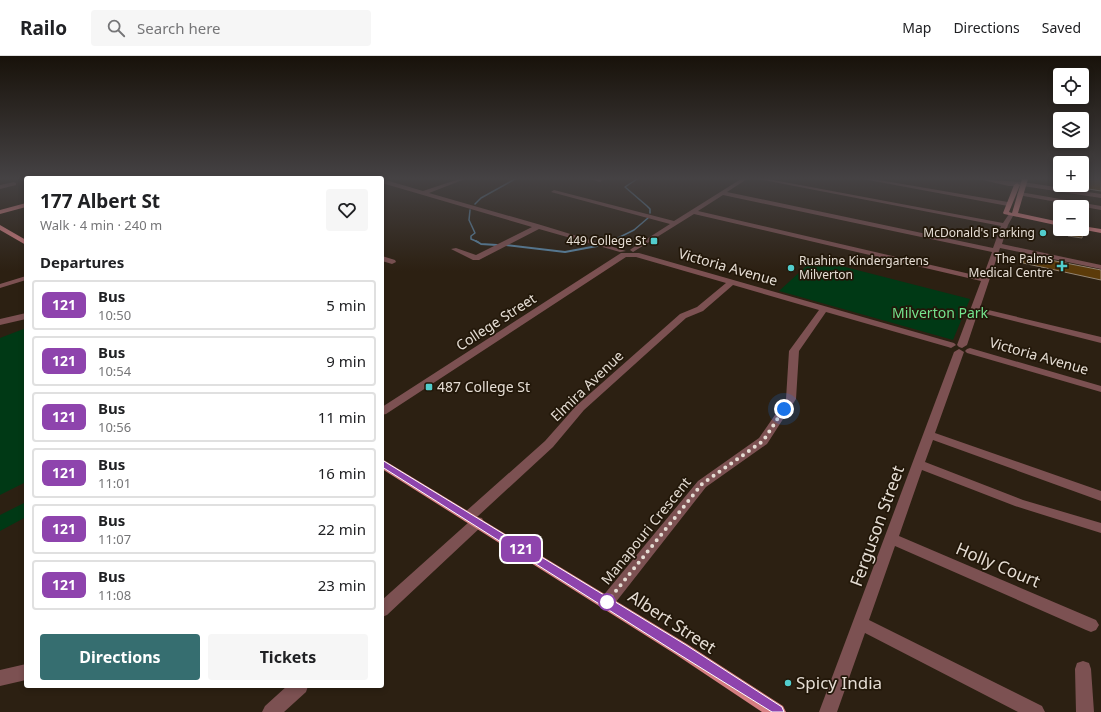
<!DOCTYPE html>
<meta charset="utf-8">
<style>
body{margin:0;font-family:"Noto Sans",sans-serif;background:#f6f6f6;color:#202124;height:100vh;display:flex;flex-direction:column;font-size:15px;white-space:nowrap}
*{box-sizing:border-box;margin:0}
p{font-size:13px;color:#757577}
.icon{flex:none;width:22px;height:22px;fill:none;stroke:currentColor;stroke-width:2;stroke-linecap:round;stroke-linejoin:round}
.map{position:relative;flex:1;overflow:hidden}
.details{position:absolute;left:24px;top:120px;width:360px;height:512px;display:flex;flex-direction:column;background:#fff;border-radius:4px;box-shadow:0 2px 6px #0003}
.details>*{flex:none}
.badge{padding:0 8px;border-radius:6px;font-size:14px;line-height:26px}
.fabs{position:absolute;left:1053px;top:12px;display:grid;gap:8px}
.fabs a{display:grid;place-items:center;width:36px;height:36px;border-radius:4px;background:#fff;box-shadow:0 2px 6px #0003;font-size:20px}
.you{position:absolute;width:20px;height:20px;margin:-10px;border:3px solid #fff;border-radius:50%;background:#1a73e8;box-shadow:0 0 0 6px #1a73e833}
.map>.badge{position:absolute;translate:-50% -50%;box-shadow:0 0 0 2px #fff}
h2{padding:0 16px;font-size:15px;line-height:36px}
.round{display:grid;place-items:center;flex:none;width:42px;height:42px;border-radius:4px;background:#f6f6f6}
.overview{display:flex;align-items:center;justify-content:space-between;height:68px;padding:0 16px}
h1{font-size:19px;font-weight:700;line-height:30px}
.cta{display:flex;gap:8px;margin-top:auto;padding:8px 16px}
.cta a{flex:1;height:46px;border-radius:4px;background:#366e70;color:#fff;font-size:16px;font-weight:700;line-height:46px;text-align:center}
.cta a+a{background:#f6f6f6;color:#202124}
ul{padding:0;list-style:none}
li{display:flex;align-items:center;gap:12px;height:50px;margin:0 8px 6px;padding:0 8px;border:2px solid #e0e0e0;border-radius:4px}
li div{flex:1}
li b{display:block;font-size:15px}
li em{font-style:normal}
li .badge{min-width:44px;font-weight:700;text-align:center}
header{display:flex;align-items:center;gap:24px;box-sizing:border-box;height:56px;padding:0 20px;background:#fff;border-bottom:1px solid #e0e0e0}
header strong{font-size:19px}
nav{display:flex;gap:22px;margin-inline-start:auto;font-size:14px}
.search{width:280px;height:36px;background:#f6f6f6;display:flex;align-items:center;gap:10px;box-sizing:border-box;padding:0 14px;border-radius:4px;color:#757577;font-size:15px}
.map>svg:first-child{display:block}
.green{fill:#003915}
.lines{fill:none;stroke-linecap:round;stroke-linejoin:round}
.stream-far1{stroke:#5a85a4;stroke-width:1.5}
.stream{stroke:#5a85a4;stroke-width:2}
.building{fill:#5c3b09;stroke:#948574}
.minor{fill:#7c5152;fill-rule:evenodd}
.major{fill:#d57e81;fill-rule:evenodd}
.line{fill:#8e44ad;stroke:#fff}
.walk{stroke:#e5ddd4;stroke-width:4;stroke-dasharray:0 7.2}
.poi-dot{fill:#52cdcd;stroke:#221709;stroke-width:1.5}
.stop-dot{fill:#fff;stroke:#8e44ad;stroke-width:2}
.labels{text-anchor:middle;stroke-width:3.5;stroke-linejoin:round;paint-order:stroke}
.far-poi-label{font-size:12px;fill:#e5ddd4;stroke:#221709;text-anchor:end}
.street-label{font-size:14px;fill:#e5ddd4;stroke:#221709}
.park-label{font-size:14px;fill:#74e38d;stroke:#221709}
.poi-label{font-size:14px;fill:#e5ddd4;stroke:#221709;text-anchor:start}
.near-street-label{font-size:17px;fill:#e5ddd4;stroke:#221709}
.near-poi-label{font-size:17px;fill:#e5ddd4;stroke:#221709;text-anchor:start}
</style>
<header>
<strong>Railo</strong>
<div class="search"><svg class="icon" aria-label="search" viewBox="0 0 24 24"><circle cx="10" cy="10" r="6"/><path d="M15 15l6 6"/></svg>Search here</div>
<nav><a>Map</a><a>Directions</a><a>Saved</a></nav>
</header>
<div class="map">
<svg width="1101" height="656" viewBox="0 0 1101 656">
<rect width="100%" height="100%" fill="#2c2012"/>
<path class="green" d="M814,203l156,40 -17,41 -174,-49z
M26,272v154l-26,13v-157z
M26,446v15l-26,14v-16z"/>
<g class="lines">
<path class="stream-far1" d="M637,123l-12,8 22,19 3,3v4
M475,148l6,-6 34,-19
M470,154l-1,10 6,13 -4,3v3l7,3
M610,186l24,-12 14,-12"/>
<path class="stream" d="M476,185l5,3 16,1
M610,186l1,-1
M506,189l59,7 32,-6"/>
</g>
<path class="building" d="M1082,123l8,1v-1h11v12l-19,-3z
M1069,173l14,3 -1,6 -14,-2z
M1025,199l76,15v10l-78,-17z"/>
<g class="lines">
<path class="minor" d="M382,123l41,12 36,-12h6l-36,14 112,32 85,26 -6,1 -81,-23 -60,31h-6l-22,-11 5,-1 20,7 56,-28 -150,-44z
M590,123h11l2,1 -3,2z
M741,123h6l-20,13 266,56 8,-22 -243,-47h10l235,44 6,-9 8,-1v2l-4,1 -5,9 -6,19 99,21v4l-101,-21 -20,60 121,29v6l-123,-31 -11,33 -5,3 -3,-1 -2,-2 24,-64 -287,-67 -61,38 -3,-2 1,-1 39,-25 -119,-32 3,-2 120,31zM723,139l269,57 -9,25 -285,-66z
M863,123h10l135,23 3,2 -3,2z
M978,123l45,3 78,12v4l-78,-12h-14z
M14,126l2,1v2l-16,4v-4z
M1020,136l81,14v4l-83,-15 -1,-1z
M621,197h18l315,90 2,2 -5,3 -3,-1 -122,-35 -27,39 -3,48 -29,45 -61,43 -94,120 -5,2 -5,-2 -2,-5 2,-5 96,-116 61,-43 27,-39 3,-48 30,-41 -86,-25 -30,26 -17,7 -102,92 -31,37 -76,70 5,1 2,4 -2,4 -95,89 -5,2v-17l87,-78 -5,-1 -1,-4 1,-4 81,-72 31,-35 104,-92 17,-7 29,-24 -90,-26h-10l-240,157 -4,1v-8z
M382,200l13,4 1,2 -4,2 -10,-3z
M26,220v4l-26,8v-4z
M26,257v6l-26,6v-6z
M970,292l131,38v6l-134,-39 -2,-2 2,-2z
M959,293l5,3 -29,81 166,58v10l-168,-61 -8,22 98,38 78,23v10l-86,-27 -93,-36 -23,66 197,84 3,5 -3,5 -5,2 -5,-2 -191,-84 -26,74 173,86 3,6h-27l-153,-79 -28,79h-18l135,-360z
M1083,605l6,2 2,6 3,43h-18l-1,-43 2,-6z
M26,608v16l-26,6v-16z
M287,630h21l-2,6 -22,20h-22l3,-6z"/>
<path class="major" d="M1022,123h6l-10,34 42,9v4l-56,-12 -1,-1 11,-28 3,-2 3,2 -11,27 3,1z
M26,147v4l-26,7v-4z
M0,169l26,15v5l-26,-15z
M1082,170l19,3v4l-21,-4h2z
M382,403l305,185 96,62 3,6h-24l-87,-58 -293,-185z"/>
</g>
<linearGradient id="sky" x2="0" y2="1"><stop stop-color="#18120a"/><stop offset="0.57" stop-color="#454244"/><stop offset="1" stop-color="#454244" stop-opacity="0"/></linearGradient>
<rect width="1101" height="215" fill="url(#sky)"/>
<path class="line" d="M382,404l304,185 96,62 2,5h-12l-95,-59 -298,-188 -2,-2 2,-2z"/>
<g class="lines">
<path class="walk" d="M607,546l95,-118 61,-43 21,-32"/>
</g>
<g class="poi-dot">
<circle cx="1043" cy="177" r="4"/>
<rect x="650" y="181" width="8" height="8" rx="2"/>
<path d="M1060 204h4v4h4v4h-4v4h-4v-4h-4v-4h4z"/>
<circle cx="791" cy="212" r="4"/>
<rect x="425" y="327" width="8" height="8" rx="2"/>
<circle cx="788" cy="627" r="4"/>
</g>
<circle class="stop-dot" cx="607" cy="546" r="8"/>
<g class="labels">
<g class="far-poi-label">
<text x="1035" y="181">McDonald's Parking</text>
<text x="646" y="189">449 College St</text>
<text x="1053" y="207">The Palms<tspan x="1053" dy="14">Medical Centre</tspan></text>
<text x="799" y="209" text-anchor="start">Ruahine Kindergartens<tspan x="799" dy="14">Milverton</tspan></text>
</g>
<g class="street-label">
<text transform="translate(728 211) rotate(16)" y="5">Victoria Avenue</text>
<text transform="translate(496 266) rotate(-33)" y="5">College Street</text>
<text transform="translate(1039 300) rotate(16)" y="5">Victoria Avenue</text>
<text transform="translate(587 330) rotate(-44)" y="5">Elmira Avenue</text>
<text transform="translate(646 475) rotate(-51)" y="5">Manapouri Crescent</text>
</g>
<g class="park-label">
<text x="940" y="262">Milverton Park</text>
</g>
<g class="poi-label">
<text x="437" y="336">487 College St</text>
</g>
<g class="near-street-label">
<text transform="translate(877 470) rotate(-70)" y="6">Ferguson Street</text>
<text transform="translate(998 509) rotate(23)" y="6">Holly Court</text>
<text transform="translate(672 566) rotate(33)" y="6">Albert Street</text>
</g>
<g class="near-poi-label">
<text x="796" y="633">Spicy India</text>
</g>
</g>
</svg>
<div class="fabs">
<a><svg class="icon" aria-label="locate" viewBox="0 0 24 24"><circle cx="12" cy="12" r="6"/><path d="M12 2v4M12 18v4M2 12h4M18 12h4"/></svg></a>
<a><svg class="icon" aria-label="layers" viewBox="0 0 24 24"><path d="M12 4l9 5-9 5-9-5zM3 14l9 5 9-5"/></svg></a>
<a>+</a>
<a>−</a>
</div>
<div class="you" style="left:784px;top:353px"></div>
<b class="badge" style="left:521px;top:493px;background:#8e44ad;color:#fff">121</b>
<section class="details">
<div class="overview"><div><h1>177 Albert St</h1><p>Walk · 4 min · 240 m</p></div><a class="round"><svg class="icon" aria-label="heart" viewBox="0 0 24 24"><path d="M12 20l-8-8c-3-5 5-10 8-4 3-6 11-1 8 4z"/></svg></a></div>
<h2>Departures</h2>
<ul>
<li><span class="badge" style="background:#8e44ad;color:#fff">121</span><div><b>Bus</b><p>10:50</p></div><em>5 min</em></li>
<li><span class="badge" style="background:#8e44ad;color:#fff">121</span><div><b>Bus</b><p>10:54</p></div><em>9 min</em></li>
<li><span class="badge" style="background:#8e44ad;color:#fff">121</span><div><b>Bus</b><p>10:56</p></div><em>11 min</em></li>
<li><span class="badge" style="background:#8e44ad;color:#fff">121</span><div><b>Bus</b><p>11:01</p></div><em>16 min</em></li>
<li><span class="badge" style="background:#8e44ad;color:#fff">121</span><div><b>Bus</b><p>11:07</p></div><em>22 min</em></li>
<li><span class="badge" style="background:#8e44ad;color:#fff">121</span><div><b>Bus</b><p>11:08</p></div><em>23 min</em></li>
</ul>
<div class="cta"><a>Directions</a><a>Tickets</a></div>
</section>
</div>
